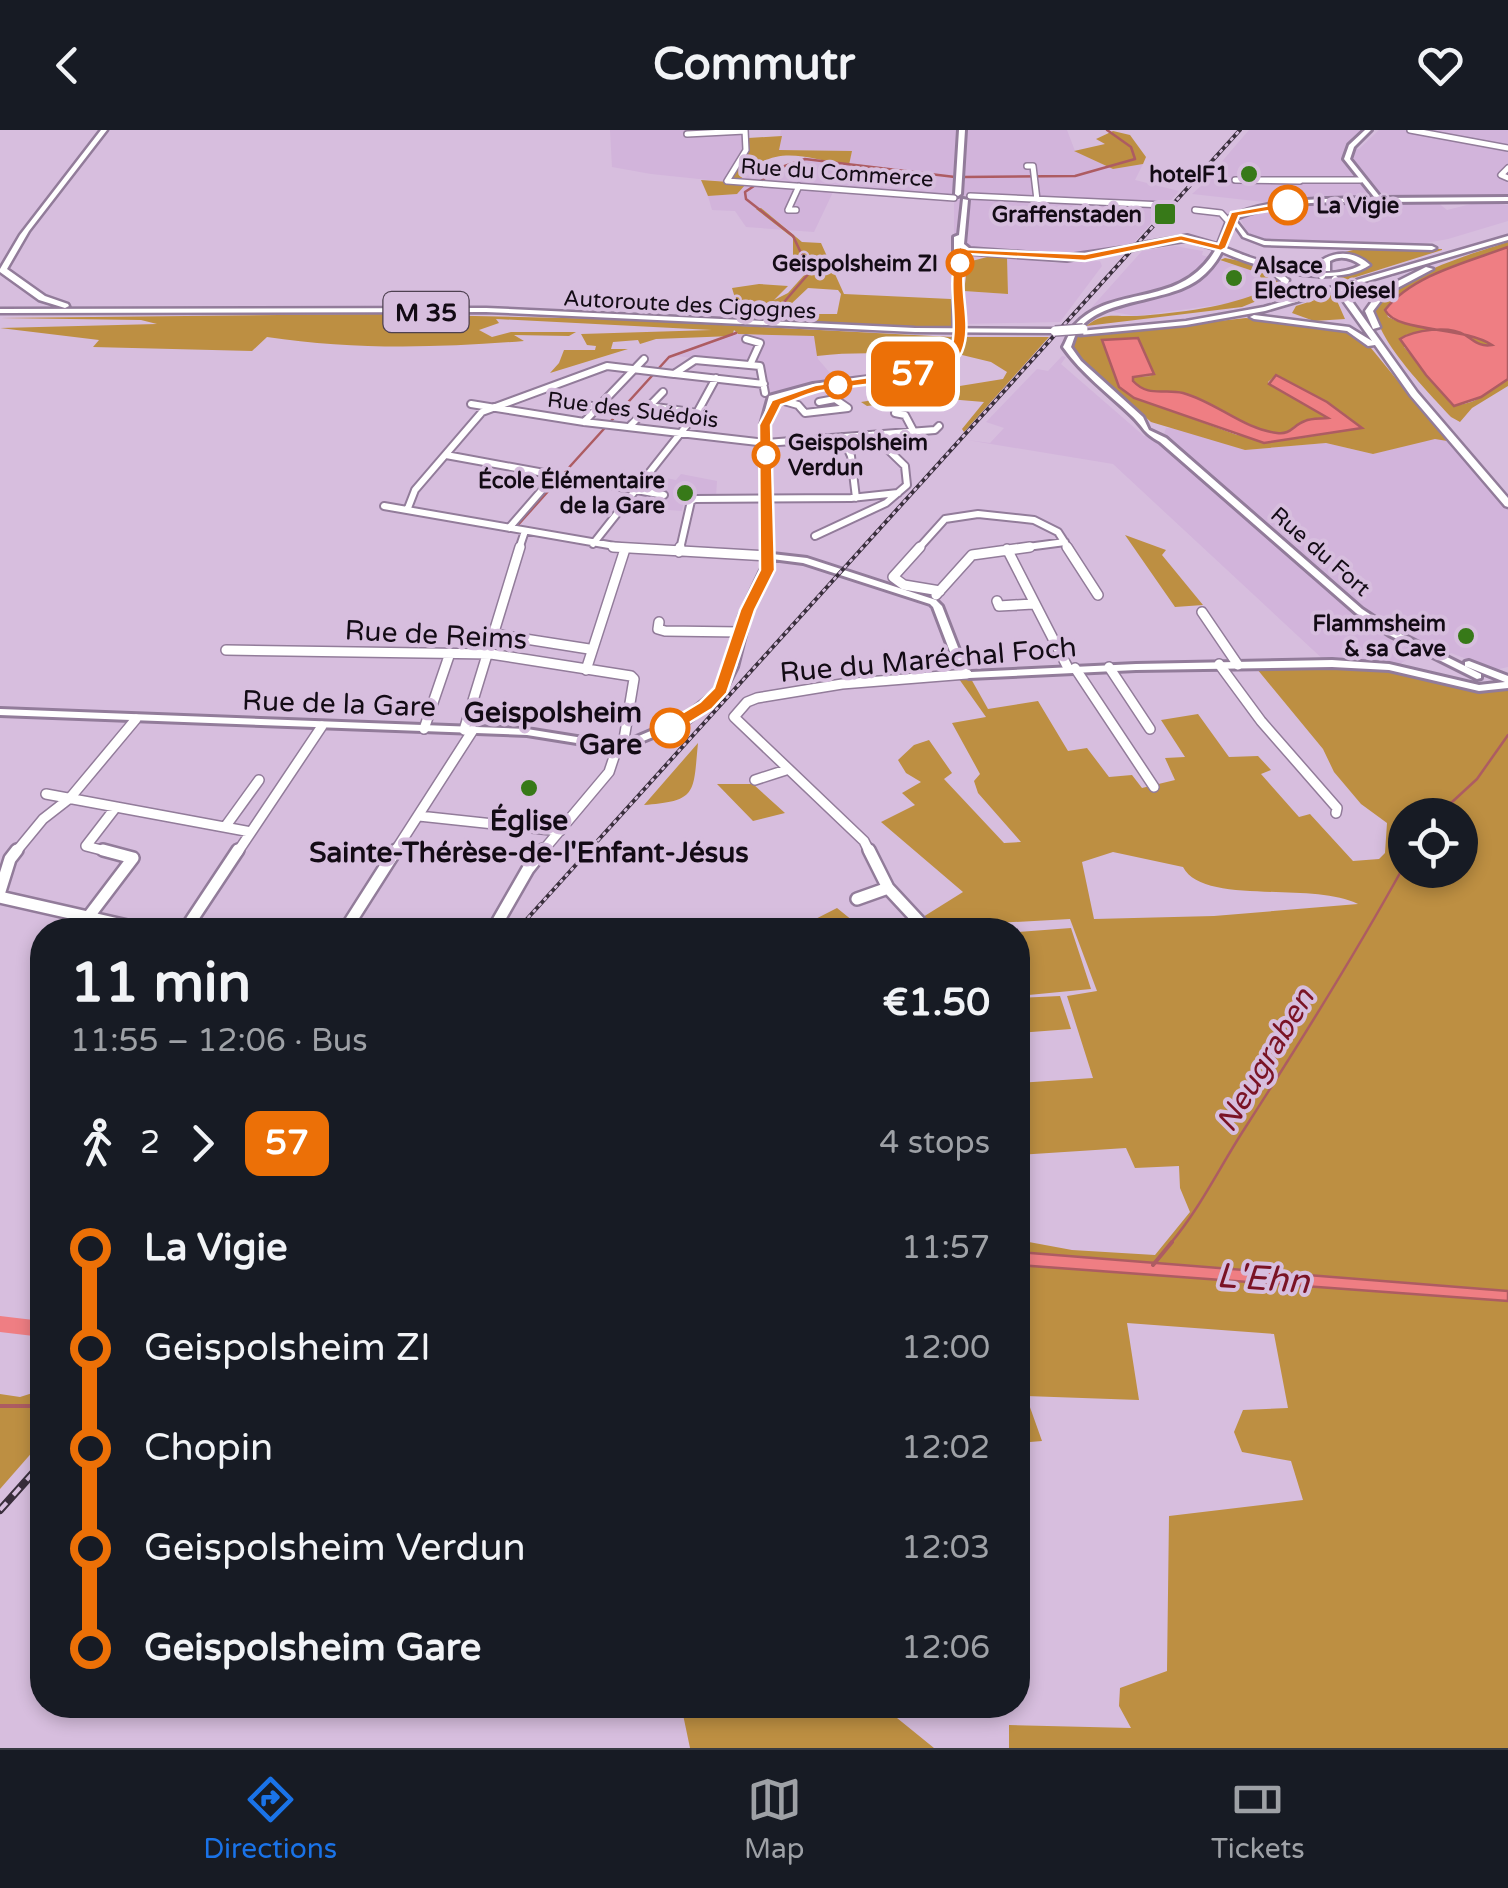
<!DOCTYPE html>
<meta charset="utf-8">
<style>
body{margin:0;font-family:"Varela Round",sans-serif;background:#20242c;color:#f1f3f6;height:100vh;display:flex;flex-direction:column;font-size:38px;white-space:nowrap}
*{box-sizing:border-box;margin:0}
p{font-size:32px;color:#9ea1a6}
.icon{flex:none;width:55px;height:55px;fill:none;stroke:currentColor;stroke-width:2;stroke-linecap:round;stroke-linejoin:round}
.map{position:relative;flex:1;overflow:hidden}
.details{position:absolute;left:30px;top:788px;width:1000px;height:800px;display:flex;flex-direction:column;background:#171b24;border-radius:40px;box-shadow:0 5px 15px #0003}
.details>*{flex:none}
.badge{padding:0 20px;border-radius:15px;font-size:35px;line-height:65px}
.tools{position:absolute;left:1388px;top:668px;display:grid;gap:20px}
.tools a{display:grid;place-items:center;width:90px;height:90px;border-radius:50%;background:#171b24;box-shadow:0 5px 15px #0003;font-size:50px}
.map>.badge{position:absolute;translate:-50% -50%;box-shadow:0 0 0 5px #fff}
.legs{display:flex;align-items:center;gap:15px;height:110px;padding:0 40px;font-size:32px}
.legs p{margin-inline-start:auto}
.head{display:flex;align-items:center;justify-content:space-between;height:170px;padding:0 40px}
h1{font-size:55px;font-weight:700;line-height:75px}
ul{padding:0 40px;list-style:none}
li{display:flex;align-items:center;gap:35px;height:100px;font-size:38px}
li i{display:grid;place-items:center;width:15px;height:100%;margin:0 12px;background:currentColor}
li i::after{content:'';width:25px;height:25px;margin:-12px;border:8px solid;border-radius:50%;background:#171b24}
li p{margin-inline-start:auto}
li:first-child i{background:linear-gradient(#0000 50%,currentColor 0)}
li:last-child i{background:linear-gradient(currentColor 50%,#0000 0)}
header{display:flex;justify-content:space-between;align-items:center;height:130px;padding:0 40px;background:#171b24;font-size:45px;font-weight:700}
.tab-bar{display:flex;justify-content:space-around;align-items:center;height:140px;border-top:2px solid #363941;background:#171b24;font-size:28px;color:#9ea1a6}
.tab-bar a{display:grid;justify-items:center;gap:5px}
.tab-bar .active{color:#1a73e8}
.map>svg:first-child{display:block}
.built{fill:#d2b4db}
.green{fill:#bd8f42;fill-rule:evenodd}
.water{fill:#ef7e83;stroke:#ad5c62;stroke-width:2.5}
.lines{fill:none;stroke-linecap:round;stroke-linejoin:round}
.stream-far1{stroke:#ad5c62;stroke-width:2.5}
.stream{stroke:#ad5c62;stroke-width:4}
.river{fill:#ef7e83;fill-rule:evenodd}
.minor-far3-casing{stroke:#927c9a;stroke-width:8}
.minor-far2-casing{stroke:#927c9a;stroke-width:10}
.minor-far1-casing{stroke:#927c9a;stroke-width:12}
.minor-casing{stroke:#927c9a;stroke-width:16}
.major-casing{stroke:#927c9a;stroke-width:6}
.highway-casing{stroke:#927c9a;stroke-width:5}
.minor-far3{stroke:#fff;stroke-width:5}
.minor-far2{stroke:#fff;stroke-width:6}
.minor-far1{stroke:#fff;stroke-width:9}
.minor{stroke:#fff;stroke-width:11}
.major{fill:#fff;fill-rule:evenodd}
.highway{fill:#fff;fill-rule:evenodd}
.rail-far1-casing{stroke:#392e3c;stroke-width:4}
.rail-casing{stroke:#392e3c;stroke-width:8}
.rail-far1{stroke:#d7bede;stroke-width:2.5;stroke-dasharray:4;stroke-linecap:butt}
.rail{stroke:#d7bede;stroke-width:4;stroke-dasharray:10;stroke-linecap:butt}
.major-bridge-casing{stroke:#927c9a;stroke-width:9;stroke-linecap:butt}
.highway-bridge-far1-casing{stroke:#927c9a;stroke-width:9;stroke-linecap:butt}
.highway-bridge-casing{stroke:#927c9a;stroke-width:12;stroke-linecap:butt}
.major-bridge{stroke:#fff;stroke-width:6}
.highway-bridge-far1{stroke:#fff;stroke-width:6}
.highway-bridge{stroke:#fff;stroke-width:9}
.line-1{fill:#ec7007;stroke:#fff;stroke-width:2.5}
.poi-dot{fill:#377918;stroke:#d7bede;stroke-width:4}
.stop-1-dot{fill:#fff;stroke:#ec7007;stroke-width:5}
.labels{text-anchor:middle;stroke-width:8;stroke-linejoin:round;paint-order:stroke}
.far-street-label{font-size:22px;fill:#130b15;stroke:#d7bede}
.far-poi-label{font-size:22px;font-weight:bold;fill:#130b15;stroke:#d7bede;text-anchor:end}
.far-stop-label{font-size:22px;font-weight:bold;fill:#130b15;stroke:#d7bede;text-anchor:start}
.shield{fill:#d7bede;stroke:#4e4151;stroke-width:2.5}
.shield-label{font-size:25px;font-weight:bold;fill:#130b15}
.street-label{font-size:28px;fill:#130b15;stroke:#d7bede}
.stop-label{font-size:28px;font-weight:bold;fill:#130b15;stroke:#d7bede;text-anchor:end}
.poi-label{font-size:28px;font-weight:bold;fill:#130b15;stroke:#d7bede}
.water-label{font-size:30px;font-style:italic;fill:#7a1325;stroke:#d7bede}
.near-water-label{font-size:35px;font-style:italic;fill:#7a1325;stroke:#d7bede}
</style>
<header><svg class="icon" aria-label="back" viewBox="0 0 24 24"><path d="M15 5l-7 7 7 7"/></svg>Commutr<svg class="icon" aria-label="heart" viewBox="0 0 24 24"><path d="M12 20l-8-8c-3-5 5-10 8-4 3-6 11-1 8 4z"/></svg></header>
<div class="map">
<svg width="1508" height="1618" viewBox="0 0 1508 1618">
<rect width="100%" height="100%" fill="#d7bede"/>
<path class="built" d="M610,0h138l-1,23 -19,29 -77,-8 -39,-7z
M781,0h286l8,21 38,18 30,-5 -8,16 44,11 -47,54 -62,10 -116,-9v-46l-120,-10 -20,42 -68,-5 -11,-16 -23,-1 -4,-14 29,-2v-11l11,-12 25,2 35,-14 41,5 2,-13 -73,-1z
M1249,0h123l-18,17 5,2 20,-19h129v68h-104l-25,-6 -29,7 -86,3 -72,-8 29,-26 -3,-2z
M1436,71l11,9 32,-8 29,3v16l-60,18 -33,6 -140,-2 -26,-8 -12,-22 40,-8 85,-2 23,6 22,-7z
M1175,116l28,5 -1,4 52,16 12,12v7l-27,12 -103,14 -45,-8 51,-57z
M1007,127l48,6 45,-2 2,5 -42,56 -98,2 2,-33 44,3z
M738,204l76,2 4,23 19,22 -58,13 -11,-3 -4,-25 -88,-10z
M1062,226l4,1 -5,7 83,72 20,-2 2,-6h16l63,22 81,-7 47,11 62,-16 12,3 61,69v157l-13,3 -44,-17 -9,5 -27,-4 -15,10 -73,-1 -214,-199 -146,-24 23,3 14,-15 -18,-6 51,-53 11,2z
M681,344l36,7 -1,16h-24l-8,4 -2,10 -28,-2 9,-12 -10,-2 13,-17 10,2z"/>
<path class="green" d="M1113,1l17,4 16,22 -3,7 -30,5 -39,-18 31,-7 -9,-5z
M782,6l-3,14 73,1 -3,14c-47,-7 -75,-24 -111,17l8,2 -9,10 -29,2 -7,-16 28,2 18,-29 1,-15z
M761,78l41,34 19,1 23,51 107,5v29l-218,-10 8,-2 -10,-17 4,-1 -3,-10 27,-4 29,2 -14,14 14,-7 18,-20 -13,-15v-20l-37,-29zM808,158l30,2 3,4 -4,20h-44l22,7 -33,-3 10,-6 -2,-7z
M1508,112v5l-75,29 -24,13 -24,21 3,7c33,16 73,6 104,28 -14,1 -17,-4 -28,-11 -15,-8 -43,-3 -58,1l-2,12 47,57c21,4 41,-14 57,-25v7l-36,22 -12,14 -9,-5c-20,-22 -76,-78 -75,-107 15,-33 98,-57 132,-68z
M1361,118l81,1v1l-102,32 -7,-9 30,-2 6,-7 -21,-9 -19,1z
M991,126l16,1 1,37 -44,-3 4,-29z
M1225,128l35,7 25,20 -4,6 -39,16 -156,19c19,-15 28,-9 51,-10 41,-3 93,-9 128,-26l-6,-17 -39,-13z
M1334,164l11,25 -31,2 -22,-8 4,-7z
M381,184l228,5 343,18 -6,20c-43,-3 -86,-6 -129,-1l-3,-20 -76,-2 -4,-4 -2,6 -76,3 -16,5 -2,-4 -25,2 -2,7h17l-78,24 9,-10 5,-13h31l1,-4 -9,-1 -6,-11 131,-4 -216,-11 3,4 -20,7 13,7 19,-5h65l-7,4 -55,-1 10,6c-84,7 -173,9 -257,-4l-15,14 -159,-4 6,-7 -99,-12 157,-4 -16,-4 -141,-2z
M1246,188l100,12 16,7 85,104 -12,-2 -62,15 -47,-11 -81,7 -94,-28 -79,-70 2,-15zM1115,237l37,9 -18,1 -2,4c18,18 33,6 52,12 35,12 66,41 104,40l9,-8 33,-6 -60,-34 -2,-3 8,-7 51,27 35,26 -67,11 -58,-4 -106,-39 -12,-9z
M964,207h85l-85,95 -2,-3 22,-27 -48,-4 -69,8 -6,-4 142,-23 4,-7 -16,-10 -29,-7z
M1125,405l41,15 -4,5 41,50 -28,2z
M1336,536l54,2 118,22v601l-490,-39v-12l54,10 83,5 35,-43 -10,-24 -1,-22 -44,2 -9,-20 -108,7v-72l75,-5 -26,-82 30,-5 -27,-72 -130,7 -17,-9 40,-25 -82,-70 34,-17 -13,-12 19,-11 -15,-9 -8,-13 16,-15 15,-5 23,33 -8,6 60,64 17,-1 -43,-49 -4,-12 6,-7 -28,-51 34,-6 -27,-38 11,-2 18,32 50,-8 30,50 19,-3 22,29 23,-2 10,13 33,-8 -10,-22 20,-1 -24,-37 37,-6 31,43 29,-1 13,14 -10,4 38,43 11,-3 43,47 26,-2 6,-6 2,-30 -26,-19 -27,-32 -11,-23 -66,-80zM1405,685h55v55h-55zM1113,722l70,15c20,39 128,14 175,37l-144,12 -120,3 -12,-57z
M698,613c-5,50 0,58 -54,62z
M717,654h36l32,29 -32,8z
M837,778l21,17 59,-4 1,9h-124z
M1071,798l20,61 -73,7v-64z
M1060,866l11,33 -53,4v-35z
M1018,1135l490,36v447h-499v-23l122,3 -12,-22 1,-18 47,-17 2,-155 134,-16 -12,-39 -49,-9 -8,-20 9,-22 45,-2 -14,-74 -147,-11 12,77 -113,-4 16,45 -24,2z
M42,1260v51l-42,48v-95l20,3z
M681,1575h200l53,43h-244z"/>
<path class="water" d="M1508,117v132l-27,18 -27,9 -28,-31 -26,-36c14,-9 49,-14 65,-4 10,6 14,12 27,10 -28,-19 -96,-12 -107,-35 27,-35 83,-48 123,-63z
M1138,208l16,36 -21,3v4c16,17 31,7 50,12 33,9 60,36 94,40 14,2 16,-8 28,-12 6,-3 16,-2 23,-3l-59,-34 7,-9 51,27 35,26 -98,15 -130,-45 -15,-11 -17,-47z
M1018,1122l490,39v10l-490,-36z"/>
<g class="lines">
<path class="stream-far1" d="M963,47l112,-1 60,-17 -4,-12 -24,-17
M760,52l16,-13 29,-10 150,18
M754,56l-9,6 1,7 47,37 17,36 -38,44
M564,343l105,-116 67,-24
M517,396l42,-47
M1438,685l39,-36 31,-44
M1170,1114c31,-37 49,-76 75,-116 56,-87 110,-173 160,-264"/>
<path class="stream" d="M1153,1135l19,-23
M0,1276h42"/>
<path class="river" d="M0,1186l42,5v16l-42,-5z"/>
<defs>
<path id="minor-far3" d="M745,0l1,20 -19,31 227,17
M1410,0l98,18
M687,4l58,-3
M1027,36h6l4,34
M1508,38l-7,7 7,3
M1300,51l-65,-1h126
M970,66l194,9
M796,80h-8l11,-24
M1195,80l26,3 9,10"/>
<path id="minor-far2" d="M746,209l14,4 -10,22
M675,244l89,10
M784,271l14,4 7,8 43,-5 -13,-9 -16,3
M567,272l31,5
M471,274l113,18 182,21 169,-13 4,-4
M649,276l48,7
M895,283l10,2 9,17
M584,292l60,-63
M629,297l34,-35
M842,307l9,19 5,42
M446,325l218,40
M384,376l248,43
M408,378l7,-18 67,-78 125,-46 67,8 21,-14 65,6 5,27
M509,398l46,-53
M815,406l71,-33 21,-18 -2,-19 -32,-31
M593,414l105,-133 18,-33
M519,419l6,-18
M680,419l11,-48 4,-2 156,-1 47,-5
M918,419l27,-30 33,-5 56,6 24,12 11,17
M1012,419l53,-7"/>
<path id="minor-far1" d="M613,417l157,9
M920,417l-27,30 11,8 36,6
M1067,417l31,48
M1007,419l61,119
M679,422l1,-5
M936,465l36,-40 58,-8
M997,471l2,5 34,-2
M1202,482l36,53
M659,492l-1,7 7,2 75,1
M494,504l95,15
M226,520l265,4 140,22 3,3 -11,66
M1219,534l42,57 76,87 -1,5
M1109,537l41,62
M1075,538l79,119
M586,540l39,-121
M424,599l26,-76
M464,600l56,-183
M755,650l31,-10
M46,664l205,38
M419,686l141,15
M225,697l34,-47
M15,723l28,-34 27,-21 66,-79
M113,723l-27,-7 30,-39
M237,723l85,-127
M394,723l79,-123
M541,723l68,-81 9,-27
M870,723l-6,-12 -130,-124 13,-15 10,-4 85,-14 125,-10"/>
<path id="minor" d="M869,720l19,38 39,42
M0,761l10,-32 7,-9
M0,767l145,33
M857,769l31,-11
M89,786l44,-58 -30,-8
M185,800l53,-80
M345,800l51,-80
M493,800l35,-61 15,-19"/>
<path id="major" d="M959,0h6l-4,64 -3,2 -3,-2z
M1365,0h6l-17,17 -4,12 31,39 127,-1v4l-124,1 -3,2 -3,-2c-48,0 -100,-2 -144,17 -6,22 -15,45 -35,60 -33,25 -99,18 -122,53 -3,5 -4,10 -6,15l10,14 62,56 6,13 17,8 196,171 33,22 86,43v4l-4,1 -88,-44 -33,-22 -196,-171c-19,-11 -15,-14 -29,-27 -23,-22 -49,-41 -68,-68 4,-7 6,-15 11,-21 39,-44 106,-15 142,-77l-29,-9 -38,6 -2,-3 40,-7 31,9 11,-28c45,-20 97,-18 146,-19l-31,-39 5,-14z
M963,69l5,1 -4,44 6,5 97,7 56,-8 3,2 -59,10 -99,-7 -8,-5 1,80 -7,2v-93l5,-2z
M955,206l7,2 -7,22 -29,14 -112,14 -38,11 -7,26 3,129 35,4 129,42 6,6 24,62 5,4 165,-8 196,-4 57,4 90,21 26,-3 -40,-16v-4l4,-1 39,15v12l-29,3 -90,-21 -57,-3 -196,3 -167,8 -12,-8 -24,-63 -3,-3 -127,-41 -31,-4 1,7 -23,49 -13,52 -13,26 -35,29 -60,25 -21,1 -81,-13 -527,-20v-6l527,20 81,13 19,-1 54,-23 34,-27 12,-24 13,-52 23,-49 -2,-141 8,-29 44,-12 111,-14 25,-13z"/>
<path id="highway" d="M101,0h6l-78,101 -22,38 38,27 23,8 1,2 -4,2 -26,-8 -39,-28v-3l20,-34z
M1229,87h4l14,18 18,6 167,5 4,2 -4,2 -168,-5 -21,-8z
M1508,106v4l-243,71 -79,14 -106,10 -4,-2 4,-2 106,-10 78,-14z
M1218,116c11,2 21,8 31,11 32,11 81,25 112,8 -10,-7 -20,-10 -31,-4v10h-6l-2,-11c16,-10 34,-8 48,5 -37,25 -114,3 -152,-15z
M1426,137l7,2 -47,25 -13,17 7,16 -7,2 -8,-18 15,-21z
M1270,139h6l13,11 -4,14 -7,-2 3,-11 -11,-8z
M1340,163h6l71,99 91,106v9l-3,-1 -94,-110 -36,-51 -7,1 -21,-15 -93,-12 -4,-2 4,-2 95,12 23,14 -33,-46z
M486,178l429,20 140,1 4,2 -4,2 -140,-1 -429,-20 -486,1v-4z"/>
</defs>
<use href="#minor-far3" class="minor-far3-casing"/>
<use href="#minor-far2" class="minor-far2-casing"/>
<use href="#minor-far1" class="minor-far1-casing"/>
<use href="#minor" class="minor-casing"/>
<use href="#major" class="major-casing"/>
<use href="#highway" class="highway-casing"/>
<use href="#minor-far3" class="minor-far3"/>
<use href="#minor-far2" class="minor-far2"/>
<use href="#minor-far1" class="minor-far1"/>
<use href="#minor" class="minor"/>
<use href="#major" class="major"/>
<use href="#highway" class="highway"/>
<defs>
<path id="rail-far1" d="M517,800l723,-800"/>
<path id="rail" d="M0,1380l42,-47"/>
</defs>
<use href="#rail-far1" class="rail-far1-casing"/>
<use href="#rail" class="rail-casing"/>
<use href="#rail-far1" class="rail-far1"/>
<use href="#rail" class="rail"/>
<defs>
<path id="major-bridge" d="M1123,120l26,-6"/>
<path id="highway-bridge-far1" d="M1316,139l6,7
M1335,149l12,15"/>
<path id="highway-bridge" d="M1055,201l28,-2"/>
</defs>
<use href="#major-bridge" class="major-bridge-casing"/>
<use href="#highway-bridge-far1" class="highway-bridge-far1-casing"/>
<use href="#highway-bridge" class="highway-bridge-casing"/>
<use href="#major-bridge" class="major-bridge"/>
<use href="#highway-bridge-far1" class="highway-bridge-far1"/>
<use href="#highway-bridge" class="highway-bridge"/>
</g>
<path class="line-1" d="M1288,72l4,5 -53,9 -13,32 -5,3 -40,-10 -96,20 -116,-7c-15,29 6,67 -7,98 -14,33 -113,31 -145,40 -12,3 -24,9 -36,13l-10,20 4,145 -20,40 -28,83 -15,16 -36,22h-12v-7l36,-22 14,-14 26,-78 20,-40 -1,-145 13,-25 43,-15 108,-16 25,-13c16,-29 -9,-89 16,-107l121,5 96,-19 37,9 13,-32z"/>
<g class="poi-dot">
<circle cx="1249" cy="44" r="10"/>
<rect x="1153" y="72" width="24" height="24" rx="5"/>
<circle cx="1234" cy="148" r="10"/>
<circle cx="685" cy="363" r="10"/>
<circle cx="1466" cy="506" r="10"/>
<circle cx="529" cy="658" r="10"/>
</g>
<g class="stop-1-dot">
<circle cx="1288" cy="75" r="18"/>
<circle cx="960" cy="133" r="12"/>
<circle cx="838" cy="255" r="12"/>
<circle cx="766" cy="325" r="12"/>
<circle cx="670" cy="598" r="18"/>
</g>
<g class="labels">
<g class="far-street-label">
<text transform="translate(837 42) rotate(4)" y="8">Rue du Commerce</text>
<text transform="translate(690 174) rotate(3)" y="8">Autoroute des Cigognes</text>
<text transform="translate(633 279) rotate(7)" y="8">Rue des Suédois</text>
<text transform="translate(1321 421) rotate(41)" y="8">Rue du Fort</text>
</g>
<g class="far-poi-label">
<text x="1229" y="52">hotelF1</text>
<text x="1142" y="92">Graffenstaden</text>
<text x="1254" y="143" text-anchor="start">Alsace<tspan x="1254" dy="25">Electro Diesel</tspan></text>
<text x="665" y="358">École Élémentaire<tspan x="665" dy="25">de la Gare</tspan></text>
<text x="1446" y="501">Flammsheim<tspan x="1446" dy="25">&amp; sa Cave</tspan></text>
</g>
<g class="far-stop-label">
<text x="1316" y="83">La Vigie</text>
<text x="938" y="141" text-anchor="end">Geispolsheim ZI</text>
<text x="788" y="320">Geispolsheim<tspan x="788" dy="25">Verdun</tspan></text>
</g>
<rect class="shield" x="383.5" y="162" width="85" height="40" rx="8"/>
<g class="shield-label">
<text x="426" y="191">M 35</text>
</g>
<g class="street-label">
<text transform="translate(436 504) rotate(3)" y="10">Rue de Reims</text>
<text transform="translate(928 529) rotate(-5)" y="10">Rue du Maréchal Foch</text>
<text transform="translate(339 573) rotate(2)" y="10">Rue de la Gare</text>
</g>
<g class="stop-label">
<text x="642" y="592">Geispolsheim<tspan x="642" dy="32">Gare</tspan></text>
</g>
<g class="poi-label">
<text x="529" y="700">Église<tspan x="529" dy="32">Sainte-Thérèse-de-l'Enfant-Jésus</tspan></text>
</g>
<g class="water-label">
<text transform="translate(1265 930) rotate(-59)" y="10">Neugraben</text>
</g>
<g class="near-water-label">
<text transform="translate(1263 1148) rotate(4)" y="12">L'Ehn</text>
</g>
</g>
</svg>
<div class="tools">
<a><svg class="icon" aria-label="locate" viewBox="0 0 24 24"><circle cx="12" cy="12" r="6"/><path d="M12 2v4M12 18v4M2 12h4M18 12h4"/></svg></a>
</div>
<b class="badge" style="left:913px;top:244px;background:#ec7007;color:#fff">57</b>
<section class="details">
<div class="head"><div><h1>11 min</h1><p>11:55 – 12:06 · Bus</p></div><b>€1.50</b></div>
<div class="legs"><svg class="icon" aria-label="walk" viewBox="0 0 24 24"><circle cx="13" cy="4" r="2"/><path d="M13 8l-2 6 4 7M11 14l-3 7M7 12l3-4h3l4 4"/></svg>2<svg class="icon" aria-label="forward" viewBox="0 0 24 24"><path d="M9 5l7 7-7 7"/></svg><b class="badge" style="background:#ec7007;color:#fff">57</b><p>4 stops</p></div>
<ul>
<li><i style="color:#ec7007"></i><b>La Vigie</b><p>11:57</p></li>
<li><i style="color:#ec7007"></i><span>Geispolsheim ZI</span><p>12:00</p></li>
<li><i style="color:#ec7007"></i><span>Chopin</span><p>12:02</p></li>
<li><i style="color:#ec7007"></i><span>Geispolsheim Verdun</span><p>12:03</p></li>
<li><i style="color:#ec7007"></i><b>Geispolsheim Gare</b><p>12:06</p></li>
</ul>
</section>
</div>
<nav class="tab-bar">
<a class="active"><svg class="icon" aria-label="directions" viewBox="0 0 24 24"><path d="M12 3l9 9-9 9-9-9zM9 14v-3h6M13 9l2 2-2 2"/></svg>Directions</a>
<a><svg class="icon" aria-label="map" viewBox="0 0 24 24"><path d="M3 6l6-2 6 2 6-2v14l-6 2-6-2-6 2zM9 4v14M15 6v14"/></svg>Map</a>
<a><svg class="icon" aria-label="tickets" viewBox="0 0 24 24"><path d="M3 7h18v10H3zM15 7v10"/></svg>Tickets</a>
</nav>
